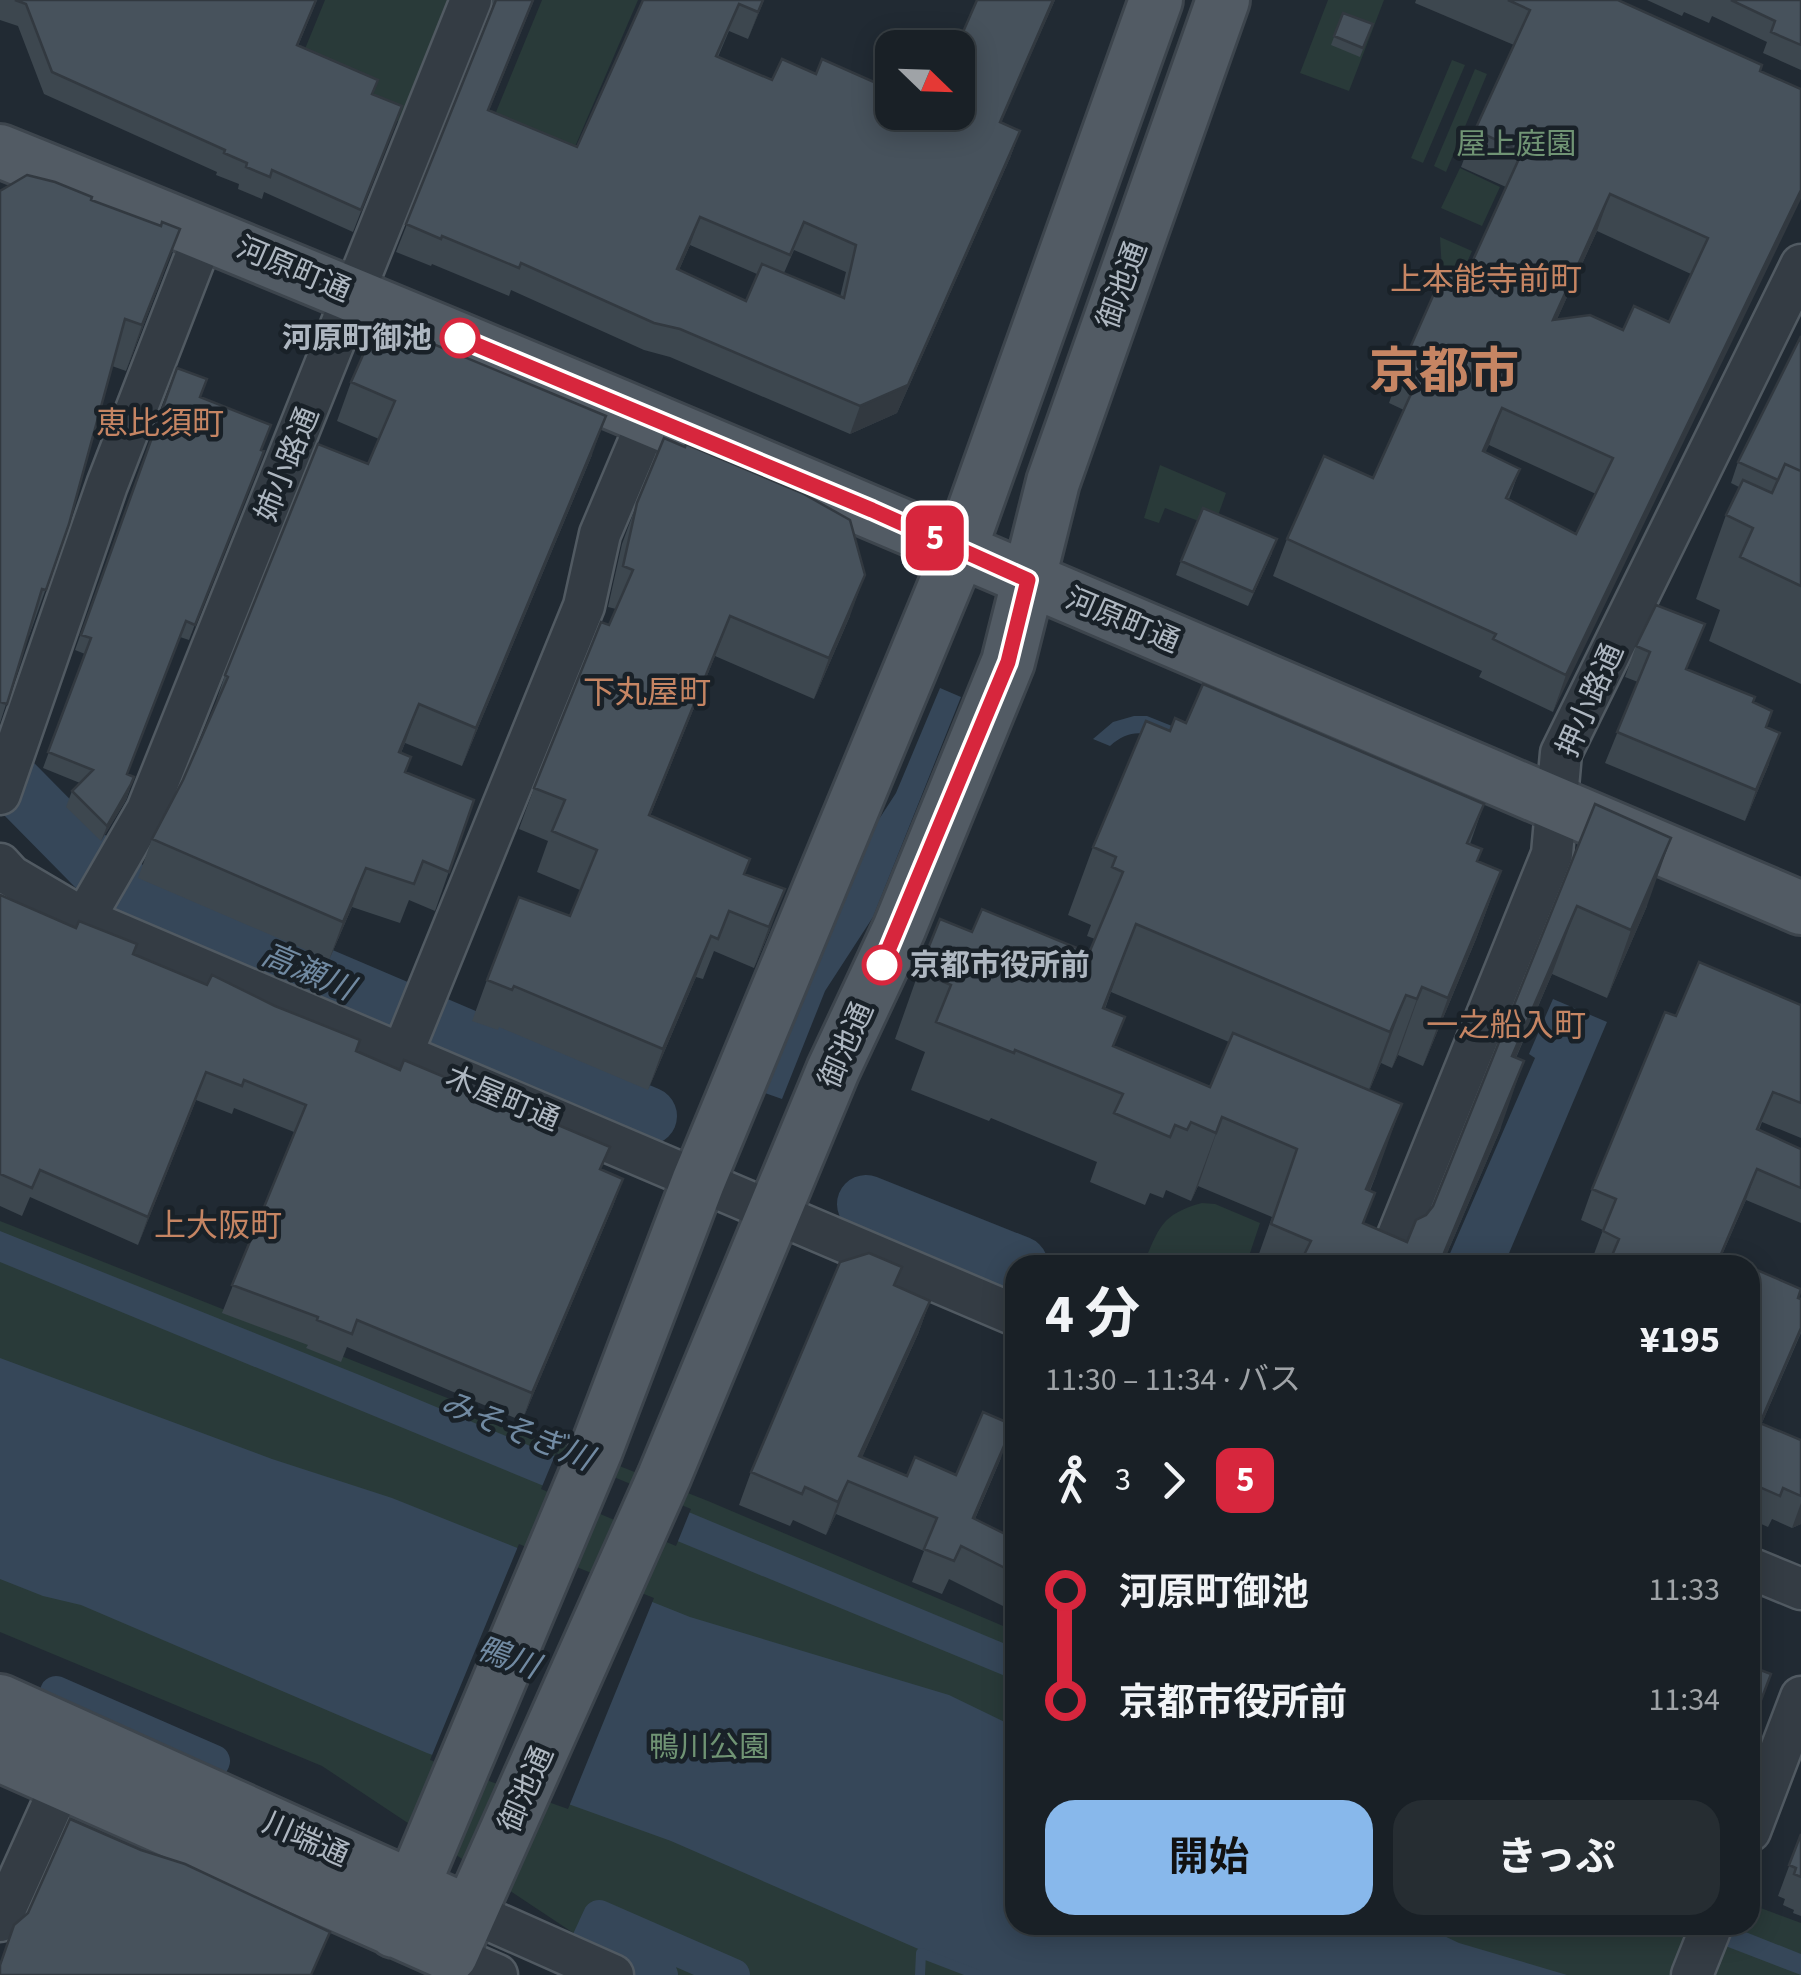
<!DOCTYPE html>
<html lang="ja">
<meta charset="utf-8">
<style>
body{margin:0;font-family:"Source Sans 3","Noto Sans JP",sans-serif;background:#262d32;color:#f1f3f6;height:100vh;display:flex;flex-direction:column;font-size:38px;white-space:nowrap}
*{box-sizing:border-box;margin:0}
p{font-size:32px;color:#9fa3a7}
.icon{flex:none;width:55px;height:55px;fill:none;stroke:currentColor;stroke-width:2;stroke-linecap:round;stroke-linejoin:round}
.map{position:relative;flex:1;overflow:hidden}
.drawer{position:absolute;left:1005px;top:1255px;width:755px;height:680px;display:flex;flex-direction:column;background:#192026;border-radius:30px;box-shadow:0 5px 25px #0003,0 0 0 2px #373e43}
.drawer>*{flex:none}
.badge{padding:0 20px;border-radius:15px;font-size:35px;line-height:65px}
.needle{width:65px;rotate:113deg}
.controls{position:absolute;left:875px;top:30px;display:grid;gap:20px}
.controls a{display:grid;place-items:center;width:100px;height:100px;border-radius:20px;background:#192026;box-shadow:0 5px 25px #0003,0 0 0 2px #373e43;font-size:50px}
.map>.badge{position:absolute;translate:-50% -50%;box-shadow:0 0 0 5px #fff}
.legs{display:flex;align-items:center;gap:15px;height:110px;padding:0 40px;font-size:32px}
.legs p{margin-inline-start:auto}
.head{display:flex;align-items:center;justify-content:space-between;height:170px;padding:0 40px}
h1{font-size:55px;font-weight:700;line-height:75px}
.button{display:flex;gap:20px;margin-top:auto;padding:20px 40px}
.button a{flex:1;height:115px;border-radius:30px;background:#88b8eb;color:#111;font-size:40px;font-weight:700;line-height:115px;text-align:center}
.button a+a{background:#262d32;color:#f1f3f6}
ul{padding:0 40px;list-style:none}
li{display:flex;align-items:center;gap:35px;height:110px;font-size:38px}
li i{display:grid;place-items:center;width:15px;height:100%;margin:0 12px;background:currentColor}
li i::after{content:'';width:25px;height:25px;margin:-12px;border:8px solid;border-radius:50%;background:#192026}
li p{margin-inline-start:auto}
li:first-child i{background:linear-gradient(#0000 50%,currentColor 0)}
li:last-child i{background:linear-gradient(currentColor 50%,#0000 0)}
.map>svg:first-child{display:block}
.green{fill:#293a39}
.water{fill:#364759}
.pier{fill:#212a33}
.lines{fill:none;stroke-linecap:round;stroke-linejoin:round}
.stream{stroke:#364759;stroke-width:10}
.canal{stroke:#364759;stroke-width:32}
.river{stroke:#364759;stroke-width:58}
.minor-casing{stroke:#515a62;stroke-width:45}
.major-casing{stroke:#3d454d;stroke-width:58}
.minor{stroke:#343c44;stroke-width:40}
.major{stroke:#525b64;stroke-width:52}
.wall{fill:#3d474f;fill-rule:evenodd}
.shaded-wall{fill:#323940}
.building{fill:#47525c;stroke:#323940;stroke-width:2.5;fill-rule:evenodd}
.line-1-casing{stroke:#fff;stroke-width:22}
.line-1{stroke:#d7263d;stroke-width:15}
.stop-1-dot{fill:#fff;stroke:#d7263d;stroke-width:5}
.labels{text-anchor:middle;stroke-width:9;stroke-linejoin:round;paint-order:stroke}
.park-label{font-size:30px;fill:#709474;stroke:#192128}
.street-label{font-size:30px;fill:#aeb7c1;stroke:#192128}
.stop-label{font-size:30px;font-weight:bold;fill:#aeb7c1;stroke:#192128;text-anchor:end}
.neighbourhood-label{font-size:32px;fill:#c68563;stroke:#192128}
.water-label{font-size:32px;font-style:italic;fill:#718aa2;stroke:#192128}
.town-label{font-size:50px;font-weight:bold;fill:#c68563;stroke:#192128}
</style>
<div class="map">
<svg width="1801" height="1975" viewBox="0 0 1801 1975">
<rect width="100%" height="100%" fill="#212a33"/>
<path class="green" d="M325,0h128l-51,123 -33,-14 -71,-43z
M542,0h96l-70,163 -79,-34z
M1328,0h56l-35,91 -49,-18z
M1452,60l13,5 -42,98 -12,-5z
M1475,69l12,5 -41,98 -12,-6z
M1460,168l40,19 -18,39 -41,-18z
M1440,237l32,14 -24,55 -5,-18z
M1160,465l66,28 -12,34 -49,-19 -6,15 -15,-5z
M1202,1203l13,1 45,19 -14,42h-103c16,-37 18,-51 59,-62z
M0,1221l708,280 307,130v294h735v-21l51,19v52h-1140l-74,-33 -265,-176 -322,-134z"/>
<path class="water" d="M940,688l21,9 -88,220 -48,74 -43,108 -23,-8 87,-221 50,-77z
M1134,716h13l25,10 -6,15c-22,-10 -37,-12 -56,5l-17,-7 20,-17z
M1553,999l54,23 -103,243h-59l90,-207 -6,-4z
M0,1231l362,145 653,272v32l-1015,-418z
M0,1358l272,101 120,39 298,119 259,78 66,32v198h406l38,18 108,32h-589l-307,-134 -244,-88 -346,-148 -38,-9 -43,-17z
M1671,1925h57l73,29v21z"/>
<path class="pier" d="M556,1453l135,56 -15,37 -135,-57z
M519,1544l135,54 -86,211 -138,-49z"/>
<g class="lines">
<path class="stream" d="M920,1975l1,-22 57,22"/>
<path class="canal" d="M56,1692l158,69 -4,8 -85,-30 -74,-32z
M662,1975l-75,-33 12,-26 135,59"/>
<path class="river" d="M0,779l15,6 83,84 46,32 504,215
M866,1204l153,61"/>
<defs>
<path id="minor" d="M0,794l107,-309 98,-253
M0,864l11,12 73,43 931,396
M84,919l63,-109 324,-810
M402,1054l182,-448 16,-72 49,-116
M1386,1265l166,-411 9,-101 240,-488
M1750,1568l51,21
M1750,1831l51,-134
M471,1912l142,63
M0,1921l62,-138
M451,1955l46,20
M1692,1975l20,-50"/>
<path id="major" d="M0,151c604,243 1201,503 1801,757
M0,1701l446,201
M0,1755l451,200 213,-478 169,-407 66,-141 109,-267 45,-180 170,-482
M394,1931l202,-481 102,-268 262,-633 196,-549"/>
</defs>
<use href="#minor" class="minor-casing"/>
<use href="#major" class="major-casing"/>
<use href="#minor" class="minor"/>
<use href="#major" class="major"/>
</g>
<path class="wall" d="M0,0h317l-19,46 75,48 29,12 -49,126 -89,-40 -2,7 -24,-10 1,-5 -23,-9 1,-3 -173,-78 -26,-68 -18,-6z
M492,0h42l-45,110 88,37 66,-147h121l-16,39 -19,-8 -11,26 54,23 44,-6 118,48 24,-10 19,-112h78l-54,122 19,9 -10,27 -113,255 -47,21 -180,-77 -26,-7 -133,-60 -2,6 -77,-32 -1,2 -35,-14 97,-245zM690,245l67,29 -11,27 -67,-31zM794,250l52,22 -6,25 -56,-24z
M1416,0h202l142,71 41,18 -248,623 -74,-35 3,-6 -209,-95 14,-37 86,-61 31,-68 -15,-7 13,-37 62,-86 42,-93 -45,-20 14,-37 39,-85 -99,-42zM1597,231l94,43 -22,48 -46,8 -66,-11zM1489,445l107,49 -20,40 -67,-35 11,-30 -35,-17z
M1647,0h154v70l-38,-17 4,-11 -55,-26 -3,7 -25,-11 -2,4z
M1343,13l30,11 -13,33 -29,-12z
M0,191l91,9 72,75 -37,96 -14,-5 -43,158 -40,112h-1l-28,87z
M1801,336v348l-92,-43 11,-31 -24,-11 30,-84 13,-28 -8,-4 7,-21z
M177,368l23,29 71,28 -82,215 -9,-3 -53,137 7,3 -8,23 -25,41 -35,-34 6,-16 8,-8 -37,-15 42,-114 -10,-4z
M351,382l241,73 -130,311 -57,-23 -4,10 10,4 -5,15 68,28 -39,111 -26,-11 -9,23 -48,-16 -23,53 -191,-82 14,-39 31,-59 29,-66 13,-39 143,-211 11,-25 -42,-18z
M637,503l213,113 -36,83 -99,-43 -65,160 95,58 25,56 -16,38 -40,-17 -11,28 -7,-2 -48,113 -149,-63 -1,3 -26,-9 15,-41 83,-64 10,-26 -43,-18 11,-31 -29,-12 15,-41 82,-179 -8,-2 14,-63z
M1272,553l-24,53 -72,-31 5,-14z
M1636,646l117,57 13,24 3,37 -24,57 -140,-58 33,-81 -13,-5z
M1186,723l298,81 -14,40 7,17 24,10 -25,68 -53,127 -25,-11 -6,13 -11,-5 -12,28 8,82 -7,18 -6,33 43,18 26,-36 162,-402 52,102 -40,92 -55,-24 -36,84 -16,72 -58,135h-187l17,-48 -74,-31 -7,15 -25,-11 -3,8 -13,-5 -5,12 -55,-23 7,-20 -106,-44 -2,3 -78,-31 14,-38 -30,-13 24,-68 53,-39 117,21 6,-14 -8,-3 4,-11 -23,-10 25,-68 77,-116zM1111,992l118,50 -19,45 -96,-41 -9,-37z
M0,895l400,175 210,77 -9,22 22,10 -10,27 -91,215 -175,-74 -6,15 -35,-14 2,-3 -86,-32 72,-181 -60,-24 -2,6 -36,-14 -58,145 -108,-48 -8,19 -22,-10z
M1801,1005v133l-39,-16 -3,8 42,19v74l-55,-23 -24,55 23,10h-147l-7,-3 12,-32 -22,-10 11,-31 84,-173z
M1750,1267l51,32v34l-39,90 39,17v84l-9,4 -20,-9 -4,8 -18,-8z
M895,1285l35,16 -12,33 -56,123 45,19 49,-1 45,-17 -26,61 40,20v73l-66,-33 -7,15 -30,-12 12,-31 -88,-37 -10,21 -33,-15 -3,6 -51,-21 12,-33z
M1801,1834v82l-8,-3 1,-3 -11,-5 2,-6 -7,-3z"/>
<path class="shaded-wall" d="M533,0h1l-56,138 10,-28z
M763,0h1l-16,39z
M1053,0h2l-65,149 10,-27z
M1020,131l-10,27 -113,255 -47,21 10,-28z
M1801,190v9l-248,513 13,-37z
M1610,194l-13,37 -57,126 13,-37z
M700,217l-10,28 -23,52 10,-28z
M180,229l-17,46 -37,96 16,-46z
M1502,408l-13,37 -20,43 14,-37z
M606,416l-14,39 -130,311 14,-38z
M865,575l-15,41 -36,83 15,-41z
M730,616l-15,40 -81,200 15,-41z
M419,704l-14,39 -20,48 14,-39z
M1780,733l-11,31 -24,57 11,-31z
M131,784l-5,16 -25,41 6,-15z
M1671,838l-24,68 -40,92 24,-68z
M366,868l-14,39 -23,53 14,-38z
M1501,871l-25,68 -53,127 25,-68z
M785,889l-15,41 -16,38 15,-41z
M1577,906l-25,68 -65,150 25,-68z
M1136,924l-25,68 -33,84 25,-68z
M711,936l-15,41 -48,113 15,-41z
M1422,987l-24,68 -6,13 25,-69z
M1406,995l-25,68 -16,37 25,-68z
M1524,1061l-24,69 -58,135h-3z
M206,1072l-10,28 -58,145 10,-28z
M1402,1104l-25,69 -36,84 25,-68z
M1222,1117l-24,69 -7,15 25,-68z
M1757,1169l-11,31 -29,65z
M623,1179l-10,27 -91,215 10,-28z
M930,1301l-12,33 -67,148 8,-26z
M1801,1328l-1,6 -50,117 10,-28z
M1013,1425l-12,33 -40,93 12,-33z
M848,1481l-12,33 -10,21 12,-33z
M1801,1503v21l-9,4z"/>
<path class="building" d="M15,0h301l-19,45 81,35 -6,14 30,12 -41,104 -89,-40 -2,7 -24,-10 1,-4 -23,-10 1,-3 -173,-78 -26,-68z
M496,0h37l-45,110 89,37 66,-147h120l-5,12 -19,-8 -23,52 56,24 10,-21 34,15 6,-15 61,27 -5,12 14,6v8h19l23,10 4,-10h20v-64h-2l21,-48h76l-53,122 20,9 -112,254 -48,21 -180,-77 -26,-6 -133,-60 -2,5 -77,-32 -1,3 -35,-15zM700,217l90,38 14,-33 52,23 -12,53 -82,-34 -16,37 -69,-32z
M1508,0h110l144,65 -2,6 41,18v101l-235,485 -73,-36 3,-5 -209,-95 37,-83 49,22 47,-104 -18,-8 42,-95 20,9 58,-128 -47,-22 55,-120zM1610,194l98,44 -39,84 -35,-16 -11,24 -33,-15 -37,5zM1502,408l111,50 -37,76 -70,-36 14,-29 -37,-18z
M1731,0h70v45l-30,-13 4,-11z
M1343,13l30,11 -10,24 -29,-12z
M27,175l28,7 37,15 -1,3 70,26 1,-4 18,7 -38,96 -17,-6 -56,205 -23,66 -4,-1 -35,115 -7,-2v-511z
M378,321l228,95 -130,312 -57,-24 -20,48 12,5 -6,15 69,28 -25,72 -26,-11 -9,23 -48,-16 -23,54 -191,-83 31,-59 45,-103 -3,-2 93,-231 50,20 27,-63 -44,-19z
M1801,336v135l-16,-7 -7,16 -40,-18z
M177,368l30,11 -7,18 71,28 -10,25 3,1 -69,174 -9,-4 -59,153 7,3 -3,7 -24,42 -35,-35 21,-21 -45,-18 43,-114 -10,-3z
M664,438l21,9 1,-3 116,49 48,27 15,55 -36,83 -99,-42 -81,199 101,44 -6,15 41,15 -16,38 -40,-16 -11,28 -7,-3 -48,113 -149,-63 -2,4 -25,-10 32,-83 51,19 27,-66 -45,-19 13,-31 -31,-12 67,-166 8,3 24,-55 -10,-4 14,-63z
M1785,464l16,7v115l-61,-29 13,-29 -27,-13 17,-35 29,13z
M1203,508l74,31 -24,53 -72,-31z
M1656,605l49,19 -19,45 69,28 -2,5 19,9 -6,16 14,6 -24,57 -139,-58 33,-80 -14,-6z
M1203,684l281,120 -17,39 15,6 -5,12 24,10 -53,127 -26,-11 -5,12 -11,-4 -16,37 -254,-108 -33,84 22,9 -12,29 97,41 23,-54 169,71 -36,85 9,4 -12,30 44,19 9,-22 10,-5 7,-9 162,-402 76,34 -40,92 -54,-24 -65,150 12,5 -85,204h-122l3,-6 -15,-6 6,-12 -40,-17 26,-75 -75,-32 -6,16 -25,-11 -4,8 -12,-5 -5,12 -56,-24 9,-19 -108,-44 -1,3 -78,-31 15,-37 -32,-14 21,-52 32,13 10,-23 107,44 34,-81 -11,-5 4,-10 -23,-10 53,-126 24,10 5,-13 11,5z
M0,895l76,33 3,-7 58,23 -4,10 74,31 5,-10 63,31 85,34 -4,11 44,19 4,-10 206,87 -10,22 23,10 -91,214 -175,-73 -5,14 -35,-14 1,-3 -86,-32 74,-180 -62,-25 -2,6 -36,-14 -58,145 -108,-47 -8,18 -32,-14z
M1699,962l102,43v98l-28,-11 -16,37 44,20v39l-44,-19 -36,85 24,11h-137l11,-26 -16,-8 13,-32 -24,-10 73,-177 11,4z
M869,1253l33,14 -8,18 36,16 -71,155 48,20 8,-19 41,18 27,-63 30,13 -40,93 42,21v34l-54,-27 -7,15 -30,-12 13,-31 -89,-37 -10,21 -33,-15 -3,7 -51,-22 89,-210z
M1750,1267l51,22 -3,9 3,1v29l-41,95 41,17v56l-18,-8 -3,8 -30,-13z
M1750,1666l21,8 -21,55z
M70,1819l71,31 44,14 145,68 -19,43h-311v-10l14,-40 14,-12z
M1801,1834v43l-7,-3 2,-6 -7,-3z"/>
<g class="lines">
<defs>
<path id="line-1" d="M460,338l412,172 156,70 -20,82 -126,303"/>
</defs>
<use href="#line-1" class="line-1-casing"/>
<use href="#line-1" class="line-1"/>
</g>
<g class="stop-1-dot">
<circle cx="460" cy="338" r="18"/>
<circle cx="882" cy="965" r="18"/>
</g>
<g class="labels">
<g class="park-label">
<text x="1516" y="154">屋上庭園</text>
<text x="709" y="1757">鴨川公園</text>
</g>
<g class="street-label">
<text transform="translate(294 269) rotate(23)" y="10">河原町通</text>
<text transform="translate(1122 285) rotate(-70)" y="10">御池通</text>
<text transform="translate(287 464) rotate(-68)" y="10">姉小路通</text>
<text transform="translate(1123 620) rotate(23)" y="10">河原町通</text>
<text transform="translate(1590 700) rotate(-66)" y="10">押小路通</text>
<text transform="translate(846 1045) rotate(-66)" y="10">御池通</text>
<text transform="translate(503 1098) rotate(23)" y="10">木屋町通</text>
<text transform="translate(526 1789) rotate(-66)" y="10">御池通</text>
<text transform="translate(306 1839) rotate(24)" y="10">川端通</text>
</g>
<g class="stop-label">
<text x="432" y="348">河原町御池</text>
<text x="910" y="975" text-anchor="start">京都市役所前</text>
</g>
<g class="neighbourhood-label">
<text x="1486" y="290">上本能寺前町</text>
<text x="160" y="434">恵比須町</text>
<text x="647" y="703">下丸屋町</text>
<text x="1506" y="1036">一之船入町</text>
<text x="218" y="1236">上大阪町</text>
</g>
<g class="water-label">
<text transform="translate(308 971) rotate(23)" y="11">高瀬川</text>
<text transform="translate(517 1430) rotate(22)" y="11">みそそぎ川</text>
<text transform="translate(508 1657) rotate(20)" y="11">鴨川</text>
</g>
<g class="town-label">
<text x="1444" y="388">京都市</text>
</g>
</g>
</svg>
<div class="controls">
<a><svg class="needle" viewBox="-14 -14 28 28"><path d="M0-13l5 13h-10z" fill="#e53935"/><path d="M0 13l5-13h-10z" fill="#9fa3a7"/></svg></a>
</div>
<b class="badge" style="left:935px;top:538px;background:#d7263d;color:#fff">5</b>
<section class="drawer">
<div class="head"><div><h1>4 分</h1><p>11:30 – 11:34 · バス</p></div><b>¥195</b></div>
<div class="legs"><svg class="icon" aria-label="walk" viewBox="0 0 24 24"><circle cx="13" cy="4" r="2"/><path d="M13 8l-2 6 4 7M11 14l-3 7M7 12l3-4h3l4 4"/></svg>3<svg class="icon" aria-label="forward" viewBox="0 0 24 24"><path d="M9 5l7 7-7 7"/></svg><b class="badge" style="background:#d7263d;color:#fff">5</b></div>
<ul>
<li><i style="color:#d7263d"></i><b>河原町御池</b><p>11:33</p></li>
<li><i style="color:#d7263d"></i><b>京都市役所前</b><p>11:34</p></li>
</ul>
<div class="button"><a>開始</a><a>きっぷ</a></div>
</section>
</div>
